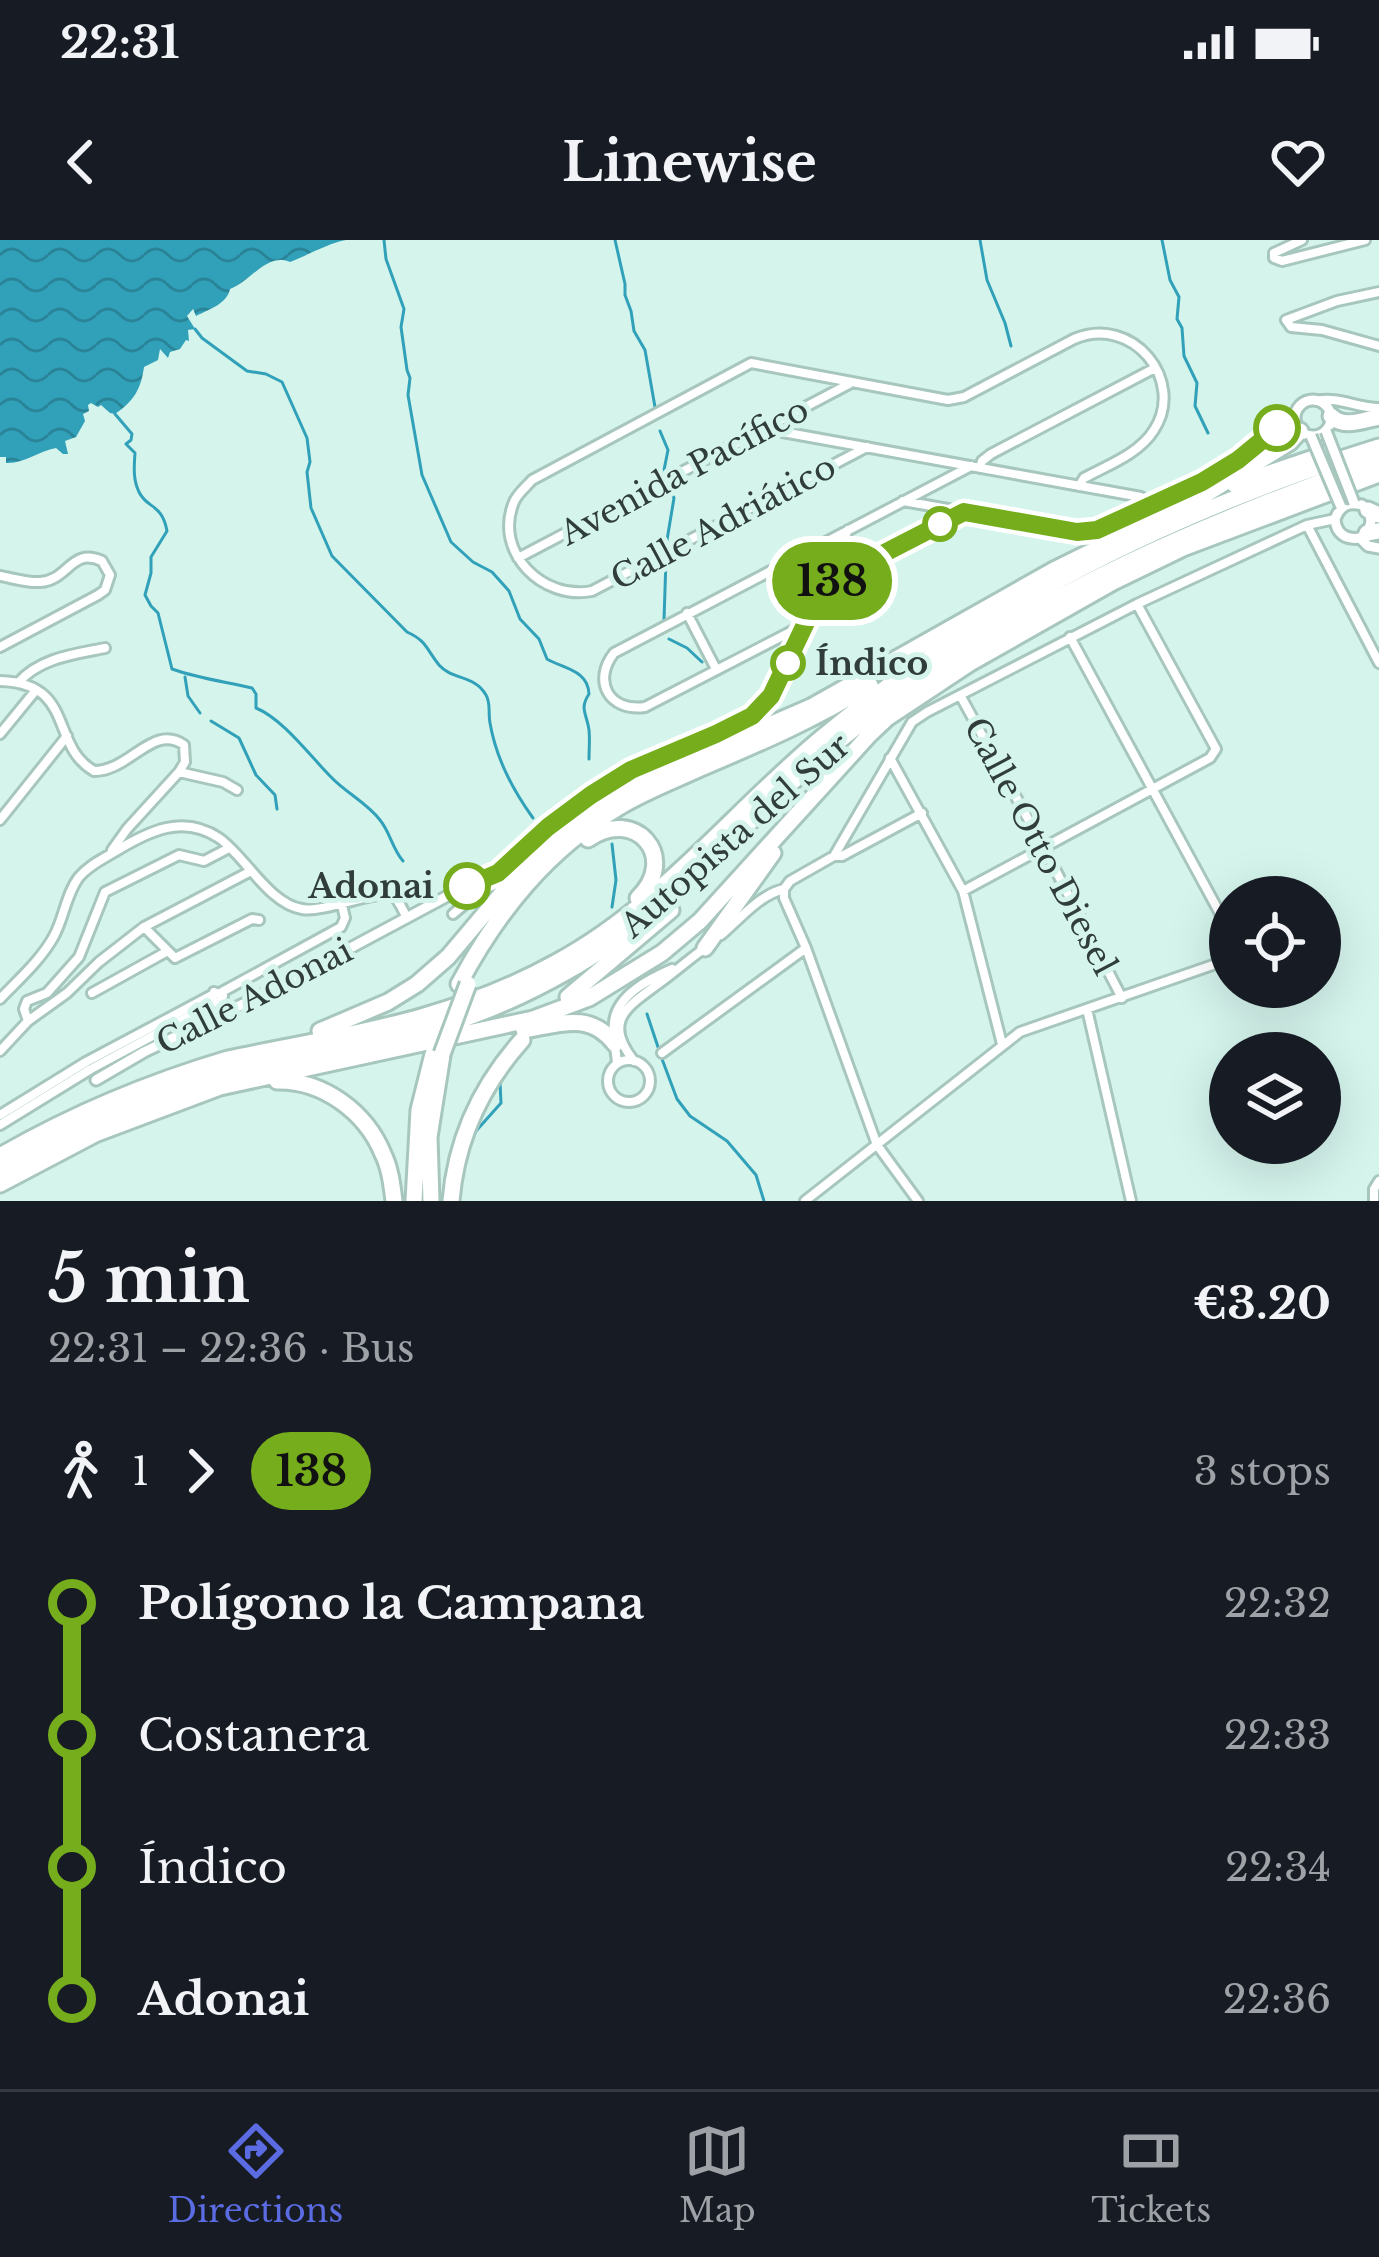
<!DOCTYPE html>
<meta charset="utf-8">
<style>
body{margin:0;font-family:"Libre Baskerville",serif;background:#20242c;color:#f1f3f6;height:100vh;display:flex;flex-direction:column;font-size:45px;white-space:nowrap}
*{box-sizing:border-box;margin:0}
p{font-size:39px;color:#9ea1a6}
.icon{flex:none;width:66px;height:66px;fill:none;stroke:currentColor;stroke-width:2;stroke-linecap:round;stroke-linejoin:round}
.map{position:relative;height:961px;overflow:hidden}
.side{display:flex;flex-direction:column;background:#171b24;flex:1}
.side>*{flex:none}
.badge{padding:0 24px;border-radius:39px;font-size:42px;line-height:78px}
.buttons{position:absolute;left:1209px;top:636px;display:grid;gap:24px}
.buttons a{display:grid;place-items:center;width:132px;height:132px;border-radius:50%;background:#171b24;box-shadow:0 12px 48px #0002;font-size:60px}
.map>.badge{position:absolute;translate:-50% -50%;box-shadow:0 0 0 6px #fff}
.legs{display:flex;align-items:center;gap:18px;height:132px;padding:0 48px;font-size:39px}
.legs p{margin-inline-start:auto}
.overview{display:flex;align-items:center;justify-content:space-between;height:204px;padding:0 48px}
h1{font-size:66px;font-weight:800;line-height:90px}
ul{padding:0 48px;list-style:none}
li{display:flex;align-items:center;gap:42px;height:132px;font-size:45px}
li i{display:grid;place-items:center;width:18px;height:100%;margin:0 15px;background:currentColor}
li i::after{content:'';width:30px;height:30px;margin:-15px;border:9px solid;border-radius:50%;background:#171b24}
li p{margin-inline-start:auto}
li:first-child i{background:linear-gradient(#0000 50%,currentColor 0)}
li:last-child i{background:linear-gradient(currentColor 50%,#0000 0)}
.status{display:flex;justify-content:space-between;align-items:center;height:84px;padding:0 60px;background:#171b24;direction:ltr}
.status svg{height:33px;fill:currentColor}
header{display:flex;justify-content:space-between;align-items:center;height:156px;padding:0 48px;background:#171b24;font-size:54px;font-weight:800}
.tab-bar{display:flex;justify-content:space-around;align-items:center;height:168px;border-top:3px solid #363941;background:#171b24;font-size:33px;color:#9ea1a6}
.tab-bar a{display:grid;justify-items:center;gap:6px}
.tab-bar .selected{color:#5b6ce3}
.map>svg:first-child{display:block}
.water{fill:url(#water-waves)}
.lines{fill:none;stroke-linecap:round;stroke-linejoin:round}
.stream{stroke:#31a0b9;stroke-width:3}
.minor-casing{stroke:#a7c6be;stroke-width:14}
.tertiary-casing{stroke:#a7c6be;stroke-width:15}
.motorway-casing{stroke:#a7c6be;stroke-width:21}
.minor{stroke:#fff;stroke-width:8}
.tertiary{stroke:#fff;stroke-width:9}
.motorway{stroke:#fff;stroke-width:15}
.tertiary-bridge-casing{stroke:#a7c6be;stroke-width:15;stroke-linecap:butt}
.motorway-bridge-casing{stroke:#a7c6be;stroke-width:21;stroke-linecap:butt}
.tertiary-bridge{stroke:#fff;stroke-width:9}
.motorway-bridge{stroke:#fff;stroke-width:15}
.line-1-casing{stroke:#fff;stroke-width:27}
.line-1{stroke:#75ad1c;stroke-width:18}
.stop-1-dot{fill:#fff;stroke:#75ad1c;stroke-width:6}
.labels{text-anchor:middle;stroke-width:10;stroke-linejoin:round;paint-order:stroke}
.street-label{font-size:33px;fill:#303d3a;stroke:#d4f4ec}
.stop-label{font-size:33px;font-weight:bold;fill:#303d3a;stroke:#d4f4ec;text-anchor:start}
</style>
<div class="status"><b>22:31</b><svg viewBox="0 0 49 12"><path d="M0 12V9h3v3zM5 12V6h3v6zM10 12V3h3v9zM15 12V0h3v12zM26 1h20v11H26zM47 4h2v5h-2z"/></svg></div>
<header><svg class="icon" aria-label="back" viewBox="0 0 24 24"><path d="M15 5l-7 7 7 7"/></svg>Linewise<svg class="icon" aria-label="heart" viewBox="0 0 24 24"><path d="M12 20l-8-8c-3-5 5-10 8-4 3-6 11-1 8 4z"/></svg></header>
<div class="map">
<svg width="1379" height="961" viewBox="0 0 1379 961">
<defs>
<pattern id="water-waves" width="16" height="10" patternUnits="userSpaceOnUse" patternTransform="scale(3)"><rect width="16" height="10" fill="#31a0b9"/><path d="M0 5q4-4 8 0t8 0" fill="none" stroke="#2a8497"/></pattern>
</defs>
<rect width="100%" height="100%" fill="#d4f4ec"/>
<path class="water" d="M0,0h346c-17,3 -38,15 -56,22 -23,-10 -40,20 -60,27 -3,15 -22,21 -34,27l-3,-7 -6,7 8,13 -7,1 1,11 -3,-1 -6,9 -10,3 -2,6 -8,-9 -2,11 -14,7c-3,22 -10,34 -29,47l-5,-1 -9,-8 -3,2 -7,-4 -3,2 1,6 -6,3 2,7 -9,16 -11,4 3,13h-5l-7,-6c-17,3 -32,16 -50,15v-6h-6z"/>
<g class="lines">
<path class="stream" d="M384,0l2,19 18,50 -3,18 6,43 3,8 -2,17 14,80 29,67 22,20 19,10 17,19 11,28 19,20 8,20c17,10 41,11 42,35 -10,15 -2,20 0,36 1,9 0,19 0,29
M615,0l10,44v11l6,16 3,20 11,19 10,57
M980,0l7,40 18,43 6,23
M1162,0l8,40 9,17 -2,22 5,9 2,28 13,27 -2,23 13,27
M195,89l7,9 45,33 19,3 16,8 25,56 3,24 -3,10 4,36 21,48 75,76c20,9 19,17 32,33 13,15 36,10 47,30 5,8 2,18 4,28 6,35 22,66 43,95
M115,174l17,20 -1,6 -5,4 9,9c-1,14 -2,27 4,39 8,17 23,11 28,39l-16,26v16l-6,22 6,11 7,7 14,56c25,9 54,13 80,19l4,6v14c27,11 54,48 75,69 15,16 35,25 49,43 10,12 12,28 23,41
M660,191l8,19 -5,25
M666,306l8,-48 -6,-12
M664,380l2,-61
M669,399l18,9 15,14
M185,437l3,19 12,17
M211,481l28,17 17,37 19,20 2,14
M612,604l4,36 -4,27
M647,774l11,33
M662,819l15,40 13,17 37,25 29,34 8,26
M467,912l9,-21 25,-28 -1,-21"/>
<defs>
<path id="minor" d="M1274,13v5l8,3 83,-21
M1274,13l28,-13
M1379,52l-42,9 -51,19 5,7 31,3 57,16
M1317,161c21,-5 40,7 62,7
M766,189l375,68 9,9
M867,207l-275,144c-49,10 -99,-39 -78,-89 3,-8 12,-15 18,-22l219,-117 197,37 16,-3 110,-58c59,-25 112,42 80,91 -15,24 -46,35 -70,48l-5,8
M980,228l2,-7 9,-7 164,-86
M903,261l62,11
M1307,285l72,138
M518,318l331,-174
M0,336c12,2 28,7 40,6 29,-2 31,-35 62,-21l8,14 -5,15 -7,5 -98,52
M823,347l25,-57
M687,373l29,56
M803,389h-7l-151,78c-36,5 -53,-26 -31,-54l357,-187
M1070,397l160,295
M0,441c76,2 49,64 94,90 36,0 59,-48 90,-26l1,17 -6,10 -52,57 -15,21
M18,443c21,-25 57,-29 87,-35
M960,455l84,153 78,150
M0,494l36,-44
M890,518l73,133 39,153
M179,532l44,10 14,8
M0,580l67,-84
M834,616l78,-134 15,-10 210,-108 170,-79 28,-6
M784,649v9l22,50 71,197 41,56
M963,651l247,-133 6,-9 -79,-145
M453,674l24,-20 5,-14
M144,687l31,31 77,-39 7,1
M721,695c19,-16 38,-40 63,-46l6,-8 44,-25h8l80,-43
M214,752l9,4 -4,7 -7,-2z
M92,753l74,-41
M220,753l121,-66 4,-9 -3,-13
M0,759c18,-19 41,-39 54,-63 10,-18 12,-42 25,-59 10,-12 24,-18 37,-26 33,-20 67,-37 103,-13 26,18 50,66 83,71 22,4 77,-20 90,-14 7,4 11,16 15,23
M1087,769l44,192
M28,781l-4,-12 3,-8 20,-8 32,-36 26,-65 74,-37 25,6 25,-13
M0,811l28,-30 39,-28 32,-31 45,-35 107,-56
M662,813l144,-105
M608 841a21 21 0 1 1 42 0a21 21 0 1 1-42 0Z
M634,821c-32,-40 -7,-54 24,-77 16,-11 31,-25 47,-36
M617,823c-1,-13 -5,-27 -3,-41 3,-27 35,-43 58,-53
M0,875l86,-53 126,-67
M0,885l91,-56 123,-66
M805,961l215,-169 210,-73
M1374,961v-12l5,-8"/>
<path id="tertiary" d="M1295 178a18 18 0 1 1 36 0a18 18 0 1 1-36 0Z
M1360,298c13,-9 15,-22 2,-33 -14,-4 -22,1 -27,14 1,15 11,21 25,19l8,8 11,2
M96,840l48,-28 126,-61 183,-98 45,-20 50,-46 43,-32 40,-25 86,-36 35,-19 19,-19 50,-105 15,-13 129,-66 112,21 20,-2 105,-49 36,-22 39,-32 18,-10"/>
<path id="motorway" d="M1331,176c13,13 32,4 48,1
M1235,245l96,-33
M1368,270l11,5
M1367,293l12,-2
M588,599c47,-33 92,18 50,59
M705,708l68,-95
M459,744c39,-73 88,-134 160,-177 26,-16 56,-27 84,-40 57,-24 115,-49 167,-82
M568,757l103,-87
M524,790c36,-6 66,-19 91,14
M320,791l68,-29 29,-18 31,-27 71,-84 30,-30 59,-44 32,-18 171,-74 243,-137 144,-71 92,-57 10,-11
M277,841c46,-1 89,31 106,73 7,14 9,31 11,47
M0,916c73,-42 147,-73 228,-97 116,-24 223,-38 329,-97 103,-56 174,-148 262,-222 159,-133 363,-232 560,-293
M4,930c71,-41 145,-76 225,-96 55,-15 112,-23 168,-36 59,-13 116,-36 169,-66 104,-58 178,-152 269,-228 159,-130 351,-216 544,-283
M0,944l95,-50 125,-47 313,-68 56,-21 73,-45 38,-32 170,-187 17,-16 83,-55 143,-81 70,-34 196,-74
M414,961l5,-91 14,-56
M431,961l-2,-64 13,-82
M451,961c5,-61 30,-115 71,-161"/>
</defs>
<use href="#minor" class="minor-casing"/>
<use href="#tertiary" class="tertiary-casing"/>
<use href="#motorway" class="motorway-casing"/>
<use href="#minor" class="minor"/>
<use href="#tertiary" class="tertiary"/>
<use href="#motorway" class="motorway"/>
<defs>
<path id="tertiary-bridge" d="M1326,191l28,72
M1311,196l30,71"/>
<path id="motorway-bridge" d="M442,814l26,-70"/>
</defs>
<use href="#tertiary-bridge" class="tertiary-bridge-casing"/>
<use href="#motorway-bridge" class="motorway-bridge-casing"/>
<use href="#tertiary-bridge" class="tertiary-bridge"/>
<use href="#motorway-bridge" class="motorway-bridge"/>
</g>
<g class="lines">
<defs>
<path id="line-1" d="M467,646l31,-13 50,-46 43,-32 40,-25 85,-36 36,-18 19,-20 50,-105 15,-13 128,-66 113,20 20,-2 105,-48 36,-22 39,-32"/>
</defs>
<use href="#line-1" class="line-1-casing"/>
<use href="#line-1" class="line-1"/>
</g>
<g class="stop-1-dot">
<circle cx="1277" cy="188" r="21"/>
<circle cx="940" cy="284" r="15"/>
<circle cx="788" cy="423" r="15"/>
<circle cx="467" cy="646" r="21"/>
</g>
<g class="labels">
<g class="street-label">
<text transform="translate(684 231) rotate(-28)" y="12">Avenida Pacífico</text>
<text transform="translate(723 282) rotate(-28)" y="12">Calle Adriático</text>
<text transform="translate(735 595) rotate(-41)" y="12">Autopista del Sur</text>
<text transform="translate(1041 606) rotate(62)" y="12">Calle Otto Diesel</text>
<text transform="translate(254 756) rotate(-27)" y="12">Calle Adonai</text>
</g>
<g class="stop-label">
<text x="815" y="435">Índico</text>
<text x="434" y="658" text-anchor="end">Adonai</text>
</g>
</g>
</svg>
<div class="buttons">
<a><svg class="icon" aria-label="locate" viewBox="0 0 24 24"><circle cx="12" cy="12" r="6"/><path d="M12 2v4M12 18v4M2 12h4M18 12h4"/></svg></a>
<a><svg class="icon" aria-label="layers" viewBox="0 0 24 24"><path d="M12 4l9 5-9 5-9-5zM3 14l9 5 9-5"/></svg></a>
</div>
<b class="badge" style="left:832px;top:341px;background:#75ad1c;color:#111">138</b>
</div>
<section class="side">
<div class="overview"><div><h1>5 min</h1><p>22:31 – 22:36 · Bus</p></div><b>€3.20</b></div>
<div class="legs"><svg class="icon" aria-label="walk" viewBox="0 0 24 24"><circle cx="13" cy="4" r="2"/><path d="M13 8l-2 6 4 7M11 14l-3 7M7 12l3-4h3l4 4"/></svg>1<svg class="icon" aria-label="forward" viewBox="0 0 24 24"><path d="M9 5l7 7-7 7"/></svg><b class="badge" style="background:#75ad1c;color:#111">138</b><p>3 stops</p></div>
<ul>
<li><i style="color:#75ad1c"></i><b>Polígono la Campana</b><p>22:32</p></li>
<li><i style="color:#75ad1c"></i><span>Costanera</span><p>22:33</p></li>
<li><i style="color:#75ad1c"></i><span>Índico</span><p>22:34</p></li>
<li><i style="color:#75ad1c"></i><b>Adonai</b><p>22:36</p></li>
</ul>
</section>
<nav class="tab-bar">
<a class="selected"><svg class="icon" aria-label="directions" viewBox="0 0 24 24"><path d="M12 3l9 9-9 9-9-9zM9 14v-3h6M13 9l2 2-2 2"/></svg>Directions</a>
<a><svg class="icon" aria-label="map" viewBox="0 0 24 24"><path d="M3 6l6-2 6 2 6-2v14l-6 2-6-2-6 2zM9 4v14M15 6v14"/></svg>Map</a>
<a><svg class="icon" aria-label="tickets" viewBox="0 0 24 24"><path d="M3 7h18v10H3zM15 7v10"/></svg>Tickets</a>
</nav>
